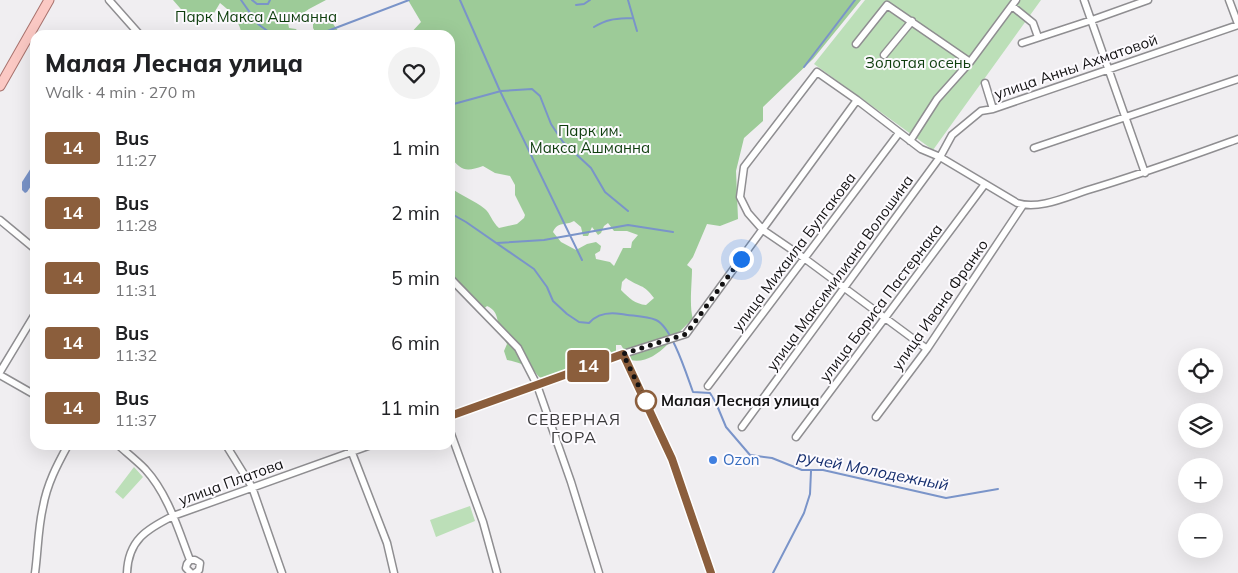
<!DOCTYPE html>
<meta charset="utf-8">
<style>
body{margin:0;font-family:Mulish,sans-serif;background:#f2f2f2;color:#202124;height:100vh;display:flex;flex-direction:column;font-size:19px;white-space:nowrap}
*{box-sizing:border-box;margin:0}
p{font-size:16px;color:#757577}
.icon{flex:none;width:28px;height:28px;fill:none;stroke:currentColor;stroke-width:2;stroke-linecap:round;stroke-linejoin:round}
.map{position:relative;flex:1;overflow:hidden}
.details{position:absolute;left:30px;top:30px;width:425px;height:420px;display:flex;flex-direction:column;background:#fff;border-radius:15px;box-shadow:0 5px 20px #0002}
.details>*{flex:none}
.badge{padding:0 10px;border-radius:4px;font-size:18px;line-height:32px}
.fabs{position:absolute;left:1178px;top:348px;display:grid;gap:10px}
.fabs a{display:grid;place-items:center;width:45px;height:45px;border-radius:50%;background:#fff;box-shadow:0 5px 20px #0002;font-size:25px}
.you{position:absolute;width:25px;height:25px;margin:-12px;border:4px solid #fff;border-radius:50%;background:#1a73e8;box-shadow:0 0 0 8px #1a73e833}
.map>.badge{position:absolute;translate:-50% -50%;box-shadow:0 0 0 2px #fff}
.round{display:grid;place-items:center;flex:none;width:52px;height:52px;border-radius:26px;background:#f2f2f2}
.head{display:flex;align-items:center;justify-content:space-between;height:85px;padding:0 15px}
h1{font-size:24px;font-weight:800;line-height:38px}
ul{padding:0;list-style:none}
li{display:flex;align-items:center;gap:15px;height:65px;padding:0 15px}
li div{flex:1}
li b{display:block;font-size:19px}
li em{font-style:normal}
li .badge{min-width:55px;font-weight:700;text-align:center}
.map>svg:first-child{display:block}
.green{fill:#bcdfb8}
.forest{fill:#9dcb98;fill-rule:evenodd}
.water{fill:#7a94c9}
.lines{fill:none;stroke-linecap:round;stroke-linejoin:round}
.stream{stroke:#7a94c9;stroke-width:2}
.minor-casing{stroke:#8f8e91;stroke-width:9}
.major-casing{stroke:#a8726d;stroke-width:11}
.minor{stroke:#fff;stroke-width:6}
.major{stroke:#fbc9c4;stroke-width:9}
.line-casing{stroke:#fff;stroke-width:11}
.line{stroke:#8b5e3c;stroke-width:8}
.walk{stroke:#131213;stroke-width:5;stroke-dasharray:0 9}
.stop-dot{fill:#fff;stroke:#8b5e3c;stroke-width:2.5}
.shop-dot{fill:#3f7fe0;stroke:#fdfbff;stroke-width:2}
.labels{text-anchor:middle;stroke-width:4;stroke-linejoin:round;paint-order:stroke}
.park-label{font-size:15px;fill:#0e3d0d;stroke:#fdfbff}
.street-label{font-size:15px;fill:#131213;stroke:#fdfbff}
.stop-label{font-size:15px;font-weight:bold;fill:#131213;stroke:#fdfbff;text-anchor:start}
.shop-label{font-size:15px;fill:#366cbe;stroke:#fdfbff;text-anchor:start}
.neighbourhood-label{font-size:16px;letter-spacing:1px;fill:#3a393b;stroke:#fdfbff}
.water-label{font-size:16px;font-style:italic;fill:#162f6f;stroke:#fdfbff}
</style>
<div class="map">
<svg width="1238" height="573" viewBox="0 0 1238 573">
<rect width="100%" height="100%" fill="#f0eef1"/>
<path class="green" d="M865,0h176l-108,150 -119,-86z
M134,467l9,10 -20,22 -8,-7z
M470,506l5,15 -39,16 -6,-17z"/>
<path class="forest" d="M173,0h153l-17,9 -21,14 1,5 7,1 4,6h-62l3,-4c-3,-12 -11,-20 -21,-28l-6,10 -27,3z
M408,0h453l-48,59 -50,48v14l-19,17 -8,33 2,48 -18,7 -13,-2 -14,33 -6,8 5,4c0,14 -3,38 1,50 -19,15 -36,47 -63,41l-9,-15h-5v8l-73,26c-5,-2 -6,-5 -9,-8 -7,-6 -19,-10 -27,-11l-3,-9 3,-7c-2,-4 -5,-7 -7,-12 -3,-10 -1,-21 -13,-26l-7,6 -30,-30v-95c11,9 24,13 35,22 5,4 7,13 14,19l18,-4 7,-6 1,-3 -10,-20v-10l-5,-9 -15,-3 -12,-7c-17,6 -22,5 -33,-10v-121h-41l12,-13zM574,221l7,6 2,9h5l4,-9 6,8 3,-2 3,-7 4,-3 6,8h13l11,4 -6,7 -1,6h-8l-9,18 -4,-4 -14,-3 -1,-5 5,-3 1,-5 -5,-4 -9,2 -11,6 -15,-8 -8,-10c5,-11 12,-6 21,-11zM626,278c14,10 17,5 28,20l-8,7c-11,-1 -17,-7 -25,-15l1,-8z
M320,19l11,2 10,14h-24l-4,-7v-4z"/>
<path class="water" d="M31,168h4v12l-8,12 -2,1 -3,-3v-8z"/>
<g class="lines">
<path class="stream" d="M241,0l17,24 15,11
M252,0l5,4h11l2,-4
M460,0l40,91 82,169
M628,0l9,31
M576,5l8,-1 6,-4
M594,27c15,-9 22,-8 39,-9
M317,35l92,-35
M804,67l51,-67
M450,105l51,-14 31,-2 8,7 11,28 12,18 28,26 14,24 23,19
M450,213l16,9 68,47 13,18 6,14 14,13 12,8 10,1c8,-9 20,-11 32,-9 11,2 25,2 35,6 16,7 31,56 37,72l17,1 6,10 10,24 24,28 22,3 30,12h21l123,28 52,-9
M497,243l47,-3 84,-15 45,7
M773,573l31,-60 6,-19 1,-23"/>
<defs>
<path id="minor" d="M109,0l31,35
M1084,0l61,173
M1229,0l9,24
M1012,6l21,17 5,14
M1022,43l70,-23 56,-20
M856,44l31,-39 83,57
M884,55l28,-34
M985,83l8,26
M910,141l27,-42 33,-37 46,-62
M1034,148l204,-69
M0,220l35,29
M450,278l68,70 19,37 34,97 28,91
M927,349l-123,-91 -41,-28 -15,-17 -8,-16 4,-30 73,-95 40,28 64,49 19,8 77,46c22,7 49,-6 71,-13 51,-15 100,-33 150,-51
M623,354l49,105 39,114
M0,372l35,-58
M0,375l35,20
M708,386l191,-253
M450,416l173,-62 63,-20 171,-234
M876,417l51,-68 96,-144
M742,427l198,-270 12,-22 29,-24 12,-2 245,-84
M450,431l33,91 14,51
M796,437l189,-253
M118,445c9,8 18,15 27,24 23,25 33,60 45,91l-3,4 -1,4 5,5
M226,445l26,42 30,86
M349,445l38,98 7,30
M190,560h5l5,3 -1,7 -4,3
M35,573c3,-22 3,-45 8,-66 4,-23 14,-42 25,-62
M127,573c1,-33 20,-44 46,-57l198,-71"/>
<path id="major" d="M0,86l49,-86"/>
</defs>
<use href="#minor" class="minor-casing"/>
<use href="#major" class="major-casing"/>
<use href="#minor" class="minor"/>
<use href="#major" class="major"/>
</g>
<g class="lines">
<defs>
<path id="line" d="M450,416l173,-62 49,105 39,114"/>
</defs>
<use href="#line" class="line-casing"/>
<use href="#line" class="line"/>
<path class="walk" d="M646,401l-23,-47 63,-20 55,-75"/>
</g>
<circle class="stop-dot" cx="646" cy="401" r="10"/>
<circle class="shop-dot" cx="713" cy="460" r="5"/>
<g class="labels">
<g class="park-label">
<text x="256" y="22">Парк Макса Ашманна</text>
<text x="918" y="68">Золотая осень</text>
<text x="590" y="136">Парк им.<tspan x="590" dy="17">Макса Ашманна</tspan></text>
</g>
<g class="street-label">
<text transform="translate(1076 67) rotate(-19)" y="5">улица Анны Ахматовой</text>
<text transform="translate(794 252) rotate(-53)" y="5">улица Михаила Булгакова</text>
<text transform="translate(840 273) rotate(-54)" y="5">улица Максимилиана Волошина</text>
<text transform="translate(881 303) rotate(-53)" y="5">улица Бориса Пастернака</text>
<text transform="translate(940 305) rotate(-55)" y="5">улица Ивана Франко</text>
<text transform="translate(231 482) rotate(-20)" y="5">улица Платова</text>
</g>
<g class="stop-label">
<text x="661" y="406">Малая Лесная улица</text>
</g>
<g class="shop-label">
<text x="723" y="465">Ozon</text>
</g>
<g class="neighbourhood-label">
<text x="574" y="425">СЕВЕРНАЯ<tspan x="574" dy="18">ГОРА</tspan></text>
</g>
<g class="water-label">
<text transform="translate(873 470) rotate(11)" y="6">ручей Молодежный</text>
</g>
</g>
</svg>
<div class="fabs">
<a><svg class="icon" aria-label="locate" viewBox="0 0 24 24"><circle cx="12" cy="12" r="6"/><path d="M12 2v4M12 18v4M2 12h4M18 12h4"/></svg></a>
<a><svg class="icon" aria-label="layers" viewBox="0 0 24 24"><path d="M12 4l9 5-9 5-9-5zM3 14l9 5 9-5"/></svg></a>
<a>+</a>
<a>−</a>
</div>
<div class="you" style="left:741px;top:259px"></div>
<b class="badge" style="left:588px;top:366px;background:#8b5e3c;color:#fff">14</b>
<section class="details">
<div class="head"><div><h1>Малая Лесная улица</h1><p>Walk · 4 min · 270 m</p></div><a class="round"><svg class="icon" aria-label="heart" viewBox="0 0 24 24"><path d="M12 20l-8-8c-3-5 5-10 8-4 3-6 11-1 8 4z"/></svg></a></div>
<ul>
<li><span class="badge" style="background:#8b5e3c;color:#fff">14</span><div><b>Bus</b><p>11:27</p></div><em>1 min</em></li>
<li><span class="badge" style="background:#8b5e3c;color:#fff">14</span><div><b>Bus</b><p>11:28</p></div><em>2 min</em></li>
<li><span class="badge" style="background:#8b5e3c;color:#fff">14</span><div><b>Bus</b><p>11:31</p></div><em>5 min</em></li>
<li><span class="badge" style="background:#8b5e3c;color:#fff">14</span><div><b>Bus</b><p>11:32</p></div><em>6 min</em></li>
<li><span class="badge" style="background:#8b5e3c;color:#fff">14</span><div><b>Bus</b><p>11:37</p></div><em>11 min</em></li>
</ul>
</section>
</div>
